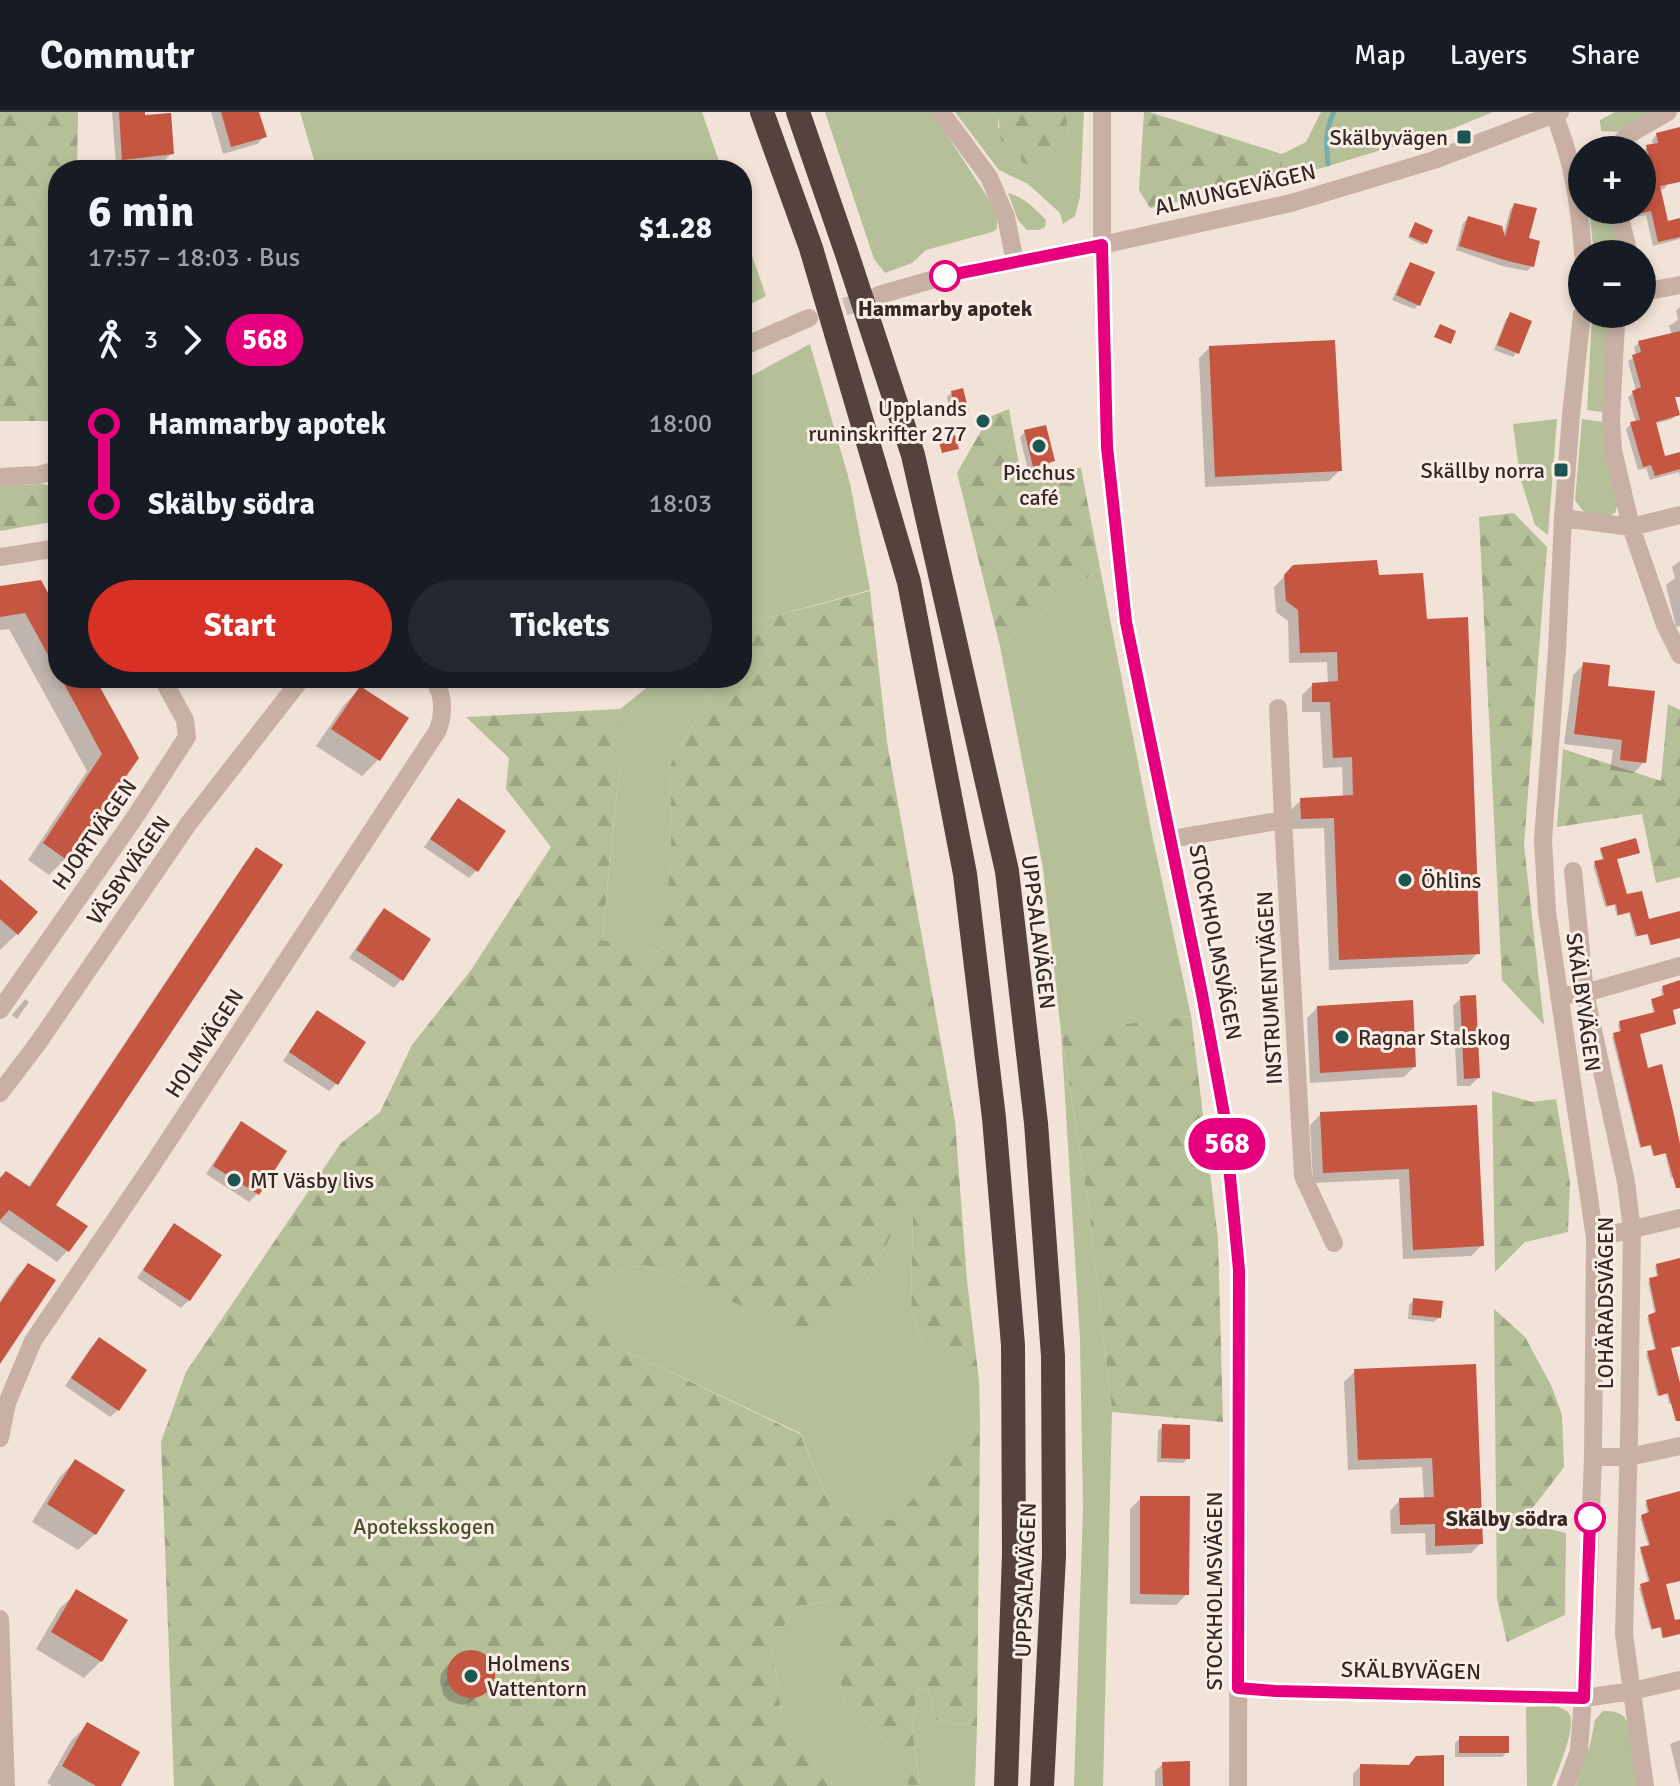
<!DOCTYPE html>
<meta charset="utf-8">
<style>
body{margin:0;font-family:Signika,sans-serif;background:#242831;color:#f1f3f6;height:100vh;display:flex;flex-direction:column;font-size:30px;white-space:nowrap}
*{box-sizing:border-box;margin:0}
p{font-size:26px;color:#9ea1a6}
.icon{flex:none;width:44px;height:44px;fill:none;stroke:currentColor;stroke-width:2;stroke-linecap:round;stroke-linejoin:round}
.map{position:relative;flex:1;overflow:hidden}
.sheet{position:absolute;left:48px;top:48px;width:704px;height:528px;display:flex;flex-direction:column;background:#171b24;border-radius:32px;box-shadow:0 4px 12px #0003}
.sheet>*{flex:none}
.badge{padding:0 16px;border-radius:26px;font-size:28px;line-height:52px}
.fabs{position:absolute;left:1568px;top:24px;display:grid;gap:16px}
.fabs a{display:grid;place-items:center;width:88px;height:88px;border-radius:50%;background:#171b24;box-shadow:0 4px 12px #0003;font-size:40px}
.map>.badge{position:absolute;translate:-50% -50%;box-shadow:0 0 0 4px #fff}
.legs{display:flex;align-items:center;gap:12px;height:88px;padding:0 40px;font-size:26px}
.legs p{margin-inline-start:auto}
.head{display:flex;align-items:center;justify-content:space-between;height:136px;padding:0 40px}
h1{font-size:44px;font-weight:700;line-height:60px}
.primary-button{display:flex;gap:16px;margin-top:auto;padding:16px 40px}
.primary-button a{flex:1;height:92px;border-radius:48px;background:#d93025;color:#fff;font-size:32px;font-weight:700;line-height:92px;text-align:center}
.primary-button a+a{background:#242831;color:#f1f3f6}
ul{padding:0 40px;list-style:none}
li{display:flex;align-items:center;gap:28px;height:80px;font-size:30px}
li i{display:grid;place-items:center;width:12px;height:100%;margin:0 10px;background:currentColor}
li i::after{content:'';width:20px;height:20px;margin:-10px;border:6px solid;border-radius:50%;background:#171b24}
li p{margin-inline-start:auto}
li:first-child i{background:linear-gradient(#0000 50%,currentColor 0)}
li:last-child i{background:linear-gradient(currentColor 50%,#0000 0)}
header{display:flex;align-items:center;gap:48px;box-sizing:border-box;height:112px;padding:0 40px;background:#171b24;border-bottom:2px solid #363941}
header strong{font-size:38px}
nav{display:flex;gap:44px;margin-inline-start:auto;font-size:28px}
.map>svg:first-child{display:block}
.green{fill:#b5bf98}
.forest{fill:url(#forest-firs)}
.park{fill:url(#park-tufts)}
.shadow{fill:#0003}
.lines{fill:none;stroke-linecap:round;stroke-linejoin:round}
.stream{stroke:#77adab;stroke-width:5}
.building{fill:#c55641}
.minor-tunnel{stroke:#cbbeb4;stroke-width:18;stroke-dasharray:18 9;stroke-linecap:butt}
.minor{stroke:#c8b1a4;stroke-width:18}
.highway{stroke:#55423d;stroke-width:24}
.line-1-casing{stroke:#fff;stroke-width:18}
.line-1{stroke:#e6007e;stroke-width:12}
.poi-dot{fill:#1c5553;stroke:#f9ede4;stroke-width:3}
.stop-1-dot{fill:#fff;stroke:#e6007e;stroke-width:4}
.labels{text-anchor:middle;stroke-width:6;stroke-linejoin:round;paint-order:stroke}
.poi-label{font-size:22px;fill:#342926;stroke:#f9ede4;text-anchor:start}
.street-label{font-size:22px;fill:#342926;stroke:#f9ede4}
.stop-label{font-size:22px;font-weight:bold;fill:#342926;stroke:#f9ede4}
.park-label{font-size:22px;fill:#46522a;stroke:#f9ede4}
</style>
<header>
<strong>Commutr</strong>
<nav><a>Map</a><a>Layers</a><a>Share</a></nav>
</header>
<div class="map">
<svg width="1680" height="1674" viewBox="0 0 1680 1674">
<defs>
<pattern id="forest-firs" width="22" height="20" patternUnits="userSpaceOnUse" patternTransform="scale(2)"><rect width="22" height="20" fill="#b5bf98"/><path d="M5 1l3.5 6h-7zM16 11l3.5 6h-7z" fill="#9ca483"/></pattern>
<pattern id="park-tufts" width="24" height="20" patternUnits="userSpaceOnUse" patternTransform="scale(2)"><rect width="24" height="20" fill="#b5bf98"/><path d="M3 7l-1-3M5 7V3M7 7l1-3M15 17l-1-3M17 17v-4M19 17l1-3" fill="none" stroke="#9ca483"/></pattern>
</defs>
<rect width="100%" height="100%" fill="#f1e3d8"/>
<path class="green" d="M300,0h402l20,58h-405z
M825,0h107l58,89 7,16v12l-5,3 -66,18 -14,13 -27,10 -11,-14z
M955,0h38l5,5v11l55,27 18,-14 -6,-29h19l-4,85 -5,19 -12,8 -3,-11 -32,-29 -29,-14z
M1321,0h172l-39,16 -172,52v-26l24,-12z
M1008,81c16,4 26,15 38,27l-1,7 -6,3h-12l-9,-10z
M1589,98h22l10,44h-27z
M742,115l24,69 -24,13z
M1592,202h20l-9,98 -16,-2z
M810,232l40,139 20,107 -117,32 -11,19v-260z
M1557,307l-9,116 -13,-10 -15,-48 -7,-53z
M1582,307l22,3 15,78 -4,13 -10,4 -22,-6 -8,-11z
M1100,456l52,266 39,182 -130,17 28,176 23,203 -9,374h-29l9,-278 -3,-169 -19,-307 -18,-164 -43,-222z
M659,566h61l-50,87 1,98 -11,89 -58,-11 18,-178v-54z
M913,1098l-2,101 12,35 56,34 1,43 -32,31 -19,27 -36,40 -59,-7 -34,-81 -172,-81 -44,-32 33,-49 29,-6 137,59 71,-19 43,-80z
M832,1489l11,100 46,44 20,39h11l-8,-57 5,-37 11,-2 8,32 41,7 -2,59h-147l-47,-75 -9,-66 25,-39z
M1556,1594c4,2 8,3 12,6 11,11 -11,60 -16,74h-25l-1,-79z
M1603,1599c6,0 13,0 19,4 13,10 13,54 15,71h-61l14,-41 5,-25z"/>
<path class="forest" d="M0,0h78l-1,58h-19v251h-58z
M993,0h72l6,29 -3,14h-15l-8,11 -9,2 -14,-6 -4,-16 -17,-5 -3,-24z
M1144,0h5l133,42v26l-132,28 -11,-18z
M1009,297l11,61 61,-2 19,100 -100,78 -43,-173 32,-56z
M41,372l17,3v34l-58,10v-45z
M1514,401l33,34 -23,298 20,180 -42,-45 -23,-463z
M870,479l17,151 68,379 12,160 12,99 -56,-34 -12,-35 2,-100 -16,14 -43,80 -27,25 -44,-6 -137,-59 -29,6 -32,49 43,32 172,82 34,80 59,6 36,-39 19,-27 32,-31 -3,304 -41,-7 -8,-32 -11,2 -5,37 8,58h-11l-20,-40 -46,-44 -12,-100 -34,5 -25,39 9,66 47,75h-654l-13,-344 25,-70 155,-229 39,-31 32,-67 59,-75 80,-123 -45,-58 3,-31 -43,-41 154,-8v54l-18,177 57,12 12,-89 -1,-98 50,-87h22v-37l11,-19z
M1668,592l12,6v167l-24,6 -14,-69 -85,13 6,-78 98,32z
M1191,904l27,223 5,183 -111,-10 -23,-203 -28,-177z
M1492,979l40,11 24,-3 14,83 -2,50 -43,10 -30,30z
M1494,1197l31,28 26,48 11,30 2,52 -32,42 13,19 21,5 -1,82 -58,27 -10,-43z"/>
<path class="park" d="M1615,0h36l-33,20 -17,-1 -1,-11z"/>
<path class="shadow" d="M112,0h31l29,41 -7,7 -49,5z
M211,0h46l7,25 -7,7 -34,10z
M1680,17v40l-16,20 -5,1 7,33 14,-3v19l-27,7 -7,-31 -12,2 -1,-7h9v-30l6,-1 -6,-27 5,-5 6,-1 -1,-6 5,-6z
M1514,93l13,35 5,26 -5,5 -25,-5 -46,-16 7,-27 5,-5 35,19 7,-27z
M1414,114l11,17 -2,2 -15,-7z
M1411,152l8,40 -5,5 -22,-9 14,-31z
M1680,195v43l-8,36 5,28 -5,5 -18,5 10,34 16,-4v22l-1,-4 -29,8 -4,-12 -8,2 -12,-41 5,-5 5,-1 -8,-26 8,-6 -8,-30 8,-5 -2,-9 5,-4 33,-8 -3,-9 9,-6 -2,-9z
M1511,202l6,38 -4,5 -19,-7 12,-31z
M1210,235l130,123 -11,11 -124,6 -6,-129z
M952,280l15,19 -5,5 -11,2 -4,-21z
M1025,320l28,28 -5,5 -20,5 -8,-33z
M1680,449v65l-4,1 -10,-42 9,-7 -3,-11z
M1294,455l83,10 48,44 53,332 -11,11 -138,6 -5,-142 -33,1 -1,-18 11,-11 42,-3 -1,-30 -19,1 -3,-56h-18v-17l11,-11 15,-1 -1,-21 -38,1 -1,-42 -12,-9 -2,-25z
M0,476l58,27v63h35l43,80 -70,100 -17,17 -21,-15 59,-89 -78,-142 -9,1z
M1584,552l22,24 38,74 -10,11 -24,-3 3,-20 -49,-6 9,-69z
M360,576l18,72 -16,16 -46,-30 28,-41z
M451,697l26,61 -8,8 -45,-31z
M1601,737l35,5 -21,6 11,37 21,25 33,-9v25l-30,7 -3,-11 -12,3 -6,-24 -12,3 -3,-11 -9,2 -12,-42 10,-4 -3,-10z
M257,738l-204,355 32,21 -18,25 -10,11 -57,-40v-41l28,7 218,-327z
M0,769l17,53 -17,16z
M384,798l44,30 -27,40 -7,8 -45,-30 27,-40z
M1680,871v25l-9,2 1,15 -34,10 8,35 34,80v27l-9,1 -6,-25 -12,3 -3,-11 -10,3 -28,-111 8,-4 -2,-8 2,-2 34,-9 -3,-12 11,-5 -1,-8z
M1461,886l17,80 -8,8h-13l-4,-80z
M25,887l4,3 -12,17 -5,-4z
M1318,895l96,60 -10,10 -94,6 -3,-65z
M317,900l20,71 -8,8 -46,-30 27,-41z
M1475,995l7,138 -11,11 -68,3 -4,-80 -86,4 -3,-58 11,-11z
M242,1012l43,27 -28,43 -8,8 -43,-28 28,-43z
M167,1122l22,66 -8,8 -44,-30z
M1680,1148v86l-11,3 11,38v14l-11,3 -2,-10 -10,2 -11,-42 9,-3 -8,-33 8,-3 -7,-33 9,-4 -2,-11 2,-2z
M28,1153l-28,95v-59l17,-25z
M1414,1188l25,18 -5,4 -26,-3 1,-14z
M99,1228l19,70 -8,7 -45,-31 26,-39z
M1474,1254l7,177 -10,10 -45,2 -1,-22 -34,1 -1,-23 10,-11 24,-1 -2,-32 -74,3 -4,-88 11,-11z
M1163,1314l25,32 -5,5 -26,-1 1,-31z
M75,1349l20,73 -17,16 -46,-28 27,-44z
M1680,1381v88l-16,4 9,37 7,-1v13l-18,4 -2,-11 -9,3 -12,-42 10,-4 -9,-33 9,-3 -9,-30 8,-3 -3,-11 2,-2z
M1141,1386l46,96 -11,11 -46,-1v-95z
M77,1480l48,28 -24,41 -17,17 -48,-29 24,-41z
M469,1540l15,4 6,8 2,7 -3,15 -20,17 -7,2 -13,-4 -5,-5 -4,-14 1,-8 6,-8 9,-8z
M88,1612l30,62h-66l-5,-3 24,-42z
M1460,1626l47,14 -5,5h-47v-14z
M1680,1628v45l-10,-41z
M1163,1652l25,22h-33v-15z
M1360,1654l48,1 33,19h-88v-12z"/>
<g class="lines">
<path class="stream" d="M1328,52c-2,-19 -3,-34 6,-52"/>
</g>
<path class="building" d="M119,0h26v3l26,-2 3,41 -52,6z
M221,0h38l8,25 -36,10z
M1680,15v55l-20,4 8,35 12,-3v19l-22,5 -7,-31 -9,2v-35l11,-2 -7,-31 12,-2 -2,-10z
M1514,91l23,5 -8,30 11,3 -6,26 -26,-6 -49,-15 9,-30 34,10 3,11z
M1415,110l18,8 -6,14 -18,-8z
M1410,150l25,10 -15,34 -24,-11z
M1510,200l22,9 -13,33 -22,-9z
M1440,212l16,7 -5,13 -17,-7z
M1680,219v66h-5l5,18 -24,7 9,34 15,-4v17l-25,7 -4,-11 -8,2 -13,-45 10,-2 -8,-29 9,-4 -9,-32 9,-3 -3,-11z
M1335,228l7,131 -127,6 -6,-131z
M963,276l6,24 -13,2 -5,-23z
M1046,313l9,36 -22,6 -9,-37z
M955,323l4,14 -17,4 -4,-14z
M1377,448l2,15 44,-2 4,46 41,-2 12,337 -141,6 -5,-142 -33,1 -1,-21 53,-3 -1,-38 -19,1 -3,-56h-18v-19l26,-2 -1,-29 -37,1 -2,-43 -12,-9 -2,-26 9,-10z
M41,468l17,31v62l-33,-60 -25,4v-31z
M1583,550l27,3 -2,21 47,5 -9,72 -26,-3 2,-20 -48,-6z
M61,566h34l44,80 -72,102 -24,-17 59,-89z
M360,574l49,32 -29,43 -49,-32z
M458,686l48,33 -28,41 -48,-33z
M1636,726l4,15 -23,6 10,35 15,-3 7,28 31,-8v27l-29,7 -3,-11 -11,2 -7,-24 -12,3 -2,-11 -9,2 -13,-45 10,-2 -4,-11z
M256,735l27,18 -227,340 32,21 -19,26 -60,-42 -9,10v-42l6,-7 24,16z
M0,767l38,33 -20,23 -18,-16z
M384,796l47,31 -28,42 -47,-31z
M1680,868v28l-7,2 3,14 -36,10 8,34 14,-4 12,51 6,29v44h-4l-10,-35 -12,3 -3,-11 -10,2 -28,-114 8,-2 -2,-10 36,-9 -4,-13 13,-4 -2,-9z
M1476,883l4,83 -16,1 -4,-83z
M1413,888l3,67 -96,6 -3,-67z
M317,898l49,32 -28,43 -49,-33z
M1477,993l7,141 -71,4 -4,-81 -86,4 -3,-61z
M241,1009l46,30 -28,44 -46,-29z
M174,1111l48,32 -32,46 -47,-31z
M1680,1146v88l-9,2 9,35v38h-4l-8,-28 -9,3 -12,-45 9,-2 -8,-34 8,-3 -7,-34 9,-2 -2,-12z
M28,1151l28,17 -56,84v-61z
M1413,1186l30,3 -2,17 -29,-3z
M99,1225l48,33 -28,41 -48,-33z
M1476,1252l7,180 -48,2v-22l-35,1 -1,-27 35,-1 -2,-39 -74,2 -4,-91z
M1162,1312l28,1v34l-29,-1z
M75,1347l50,31 -29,45 -49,-31z
M1680,1379v90l-14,3 9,36 5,-1v15l-17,4 -2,-11 -9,2 -12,-45 10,-3 -10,-34 10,-2 -9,-30 8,-3 -3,-12z
M1140,1384h50l-1,99 -49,-1z
M76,1477l52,31 -26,42 -51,-30z
M447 1562a24 24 0 1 1 48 0a24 24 0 1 1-48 0Z
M87,1610l53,30 -19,34h-25l-34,-20z
M1459,1624h50v17h-50z
M1444,1643v31h-84v-22l49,1 7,-9z
M1190,1649v25h-27l-1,-24z"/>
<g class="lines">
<path class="minor-tunnel" d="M819,203l56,-18"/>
<path class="minor" d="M941,0l48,65 17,40 9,45
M1102,0v133l5,202 19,175 76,372 22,120 15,156 -1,516
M1554,3c19,44 26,91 29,139
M1614,38l14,-15 40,-23
M1618,98l11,44
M1642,180l38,-7
M879,183l66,-19 157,-31 189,-42 143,-43 126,-48
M1619,202l-3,9 -5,96 2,31 18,77 34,98 15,30
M742,235l67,-29
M0,365l38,-2 20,-5
M1563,406l68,9 49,-12
M0,445l58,-9
M1278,596l5,112
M1171,727l112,-19 20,356 31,67
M1573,759l12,122 41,189 6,48 -3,209 -5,195 21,152
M1559,884l26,-3 95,-27
M0,898l133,-190 54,-83 -2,-17 -23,-42
M0,981l38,-50 151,-220 113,-145
M1595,1126l85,-20
M0,1326l7,-35 26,-62 118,-174 287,-437c6,-18 7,-36 -6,-52
M1593,1345h36l51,-11
M0,1507l6,167
M1238,1576l37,3 309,7 48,-7 48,-11
M1566,1674l13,-35 6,-80 8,-214 2,-219 -48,-326 -4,-72 14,-190 6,-132 8,-103 11,-101"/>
<path class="highway" d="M762,0l49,136 98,334 56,292 29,244 19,227 1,208 -8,233
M798,0l49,142 66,201 94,416 29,252 17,233 1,200 -12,230"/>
</g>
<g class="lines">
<defs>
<path id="line-1" d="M945,164l157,-31 5,202 19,175 76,372 22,120 3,31 12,125 -1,418 37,3 309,7 6,-180"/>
</defs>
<use href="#line-1" class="line-1-casing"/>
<use href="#line-1" class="line-1"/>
</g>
<g class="poi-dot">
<rect x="1456" y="17" width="16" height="16" rx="4"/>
<circle cx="983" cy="309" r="8"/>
<circle cx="1039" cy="334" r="8"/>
<rect x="1553" y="350" width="16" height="16" rx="4"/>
<circle cx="1405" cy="768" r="8"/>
<circle cx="1342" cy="925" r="8"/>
<circle cx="234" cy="1068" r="8"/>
<circle cx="471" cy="1564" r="8"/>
</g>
<g class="stop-1-dot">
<circle cx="945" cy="164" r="14"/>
<circle cx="1590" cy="1406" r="14"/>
</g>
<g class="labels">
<g class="poi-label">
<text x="1448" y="33" text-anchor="end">Skälbyvägen</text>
<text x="967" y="304" text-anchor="end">Upplands<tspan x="967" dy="25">runinskrifter 277</tspan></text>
<text x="1545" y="366" text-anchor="end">Skällby norra</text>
<text x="1039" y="368" text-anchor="middle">Picchus<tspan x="1039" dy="25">café</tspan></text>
<text x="1421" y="776">Öhlins</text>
<text x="1358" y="933">Ragnar Stalskog</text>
<text x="250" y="1076">MT Väsby livs</text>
<text x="487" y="1559">Holmens<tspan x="487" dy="25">Vattentorn</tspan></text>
</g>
<g class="street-label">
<text transform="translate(1235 77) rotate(-13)" y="8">ALMUNGEVÄGEN</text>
<text transform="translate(94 722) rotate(-55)" y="8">HJORTVÄGEN</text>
<text transform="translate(128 758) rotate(-55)" y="8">VÄSBYVÄGEN</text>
<text transform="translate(1039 820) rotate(83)" y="8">UPPSALAVÄGEN</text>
<text transform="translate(1216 830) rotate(79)" y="8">STOCKHOLMSVÄGEN</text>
<text transform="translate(1269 876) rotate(-93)" y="8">INSTRUMENTVÄGEN</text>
<text transform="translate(1584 890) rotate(82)" y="8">SKÄLBYVÄGEN</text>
<text transform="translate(204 931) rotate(-57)" y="8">HOLMVÄGEN</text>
<text transform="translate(1605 1191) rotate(-90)" y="8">LOHÄRADSVÄGEN</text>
<text transform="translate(1025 1468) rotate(-88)" y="8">UPPSALAVÄGEN</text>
<text transform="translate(1214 1479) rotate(-90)" y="8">STOCKHOLMSVÄGEN</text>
<text transform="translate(1411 1558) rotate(1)" y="8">SKÄLBYVÄGEN</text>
</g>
<g class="stop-label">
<text x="945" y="204">Hammarby apotek</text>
<text x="1568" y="1414" text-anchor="end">Skälby södra</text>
</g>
<g class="park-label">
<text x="424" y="1422">Apoteksskogen</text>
</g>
</g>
</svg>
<div class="fabs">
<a>+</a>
<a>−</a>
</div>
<b class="badge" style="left:1227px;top:1032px;background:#e6007e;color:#fff">568</b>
<section class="sheet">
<div class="head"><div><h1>6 min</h1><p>17:57 – 18:03 · Bus</p></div><b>$1.28</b></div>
<div class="legs"><svg class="icon" aria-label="walk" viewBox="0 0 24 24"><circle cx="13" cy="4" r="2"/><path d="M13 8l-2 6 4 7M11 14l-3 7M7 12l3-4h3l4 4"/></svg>3<svg class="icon" aria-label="forward" viewBox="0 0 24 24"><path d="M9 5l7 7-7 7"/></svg><b class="badge" style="background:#e6007e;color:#fff">568</b></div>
<ul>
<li><i style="color:#e6007e"></i><b>Hammarby apotek</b><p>18:00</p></li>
<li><i style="color:#e6007e"></i><b>Skälby södra</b><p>18:03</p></li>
</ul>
<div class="primary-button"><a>Start</a><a>Tickets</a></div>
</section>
</div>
